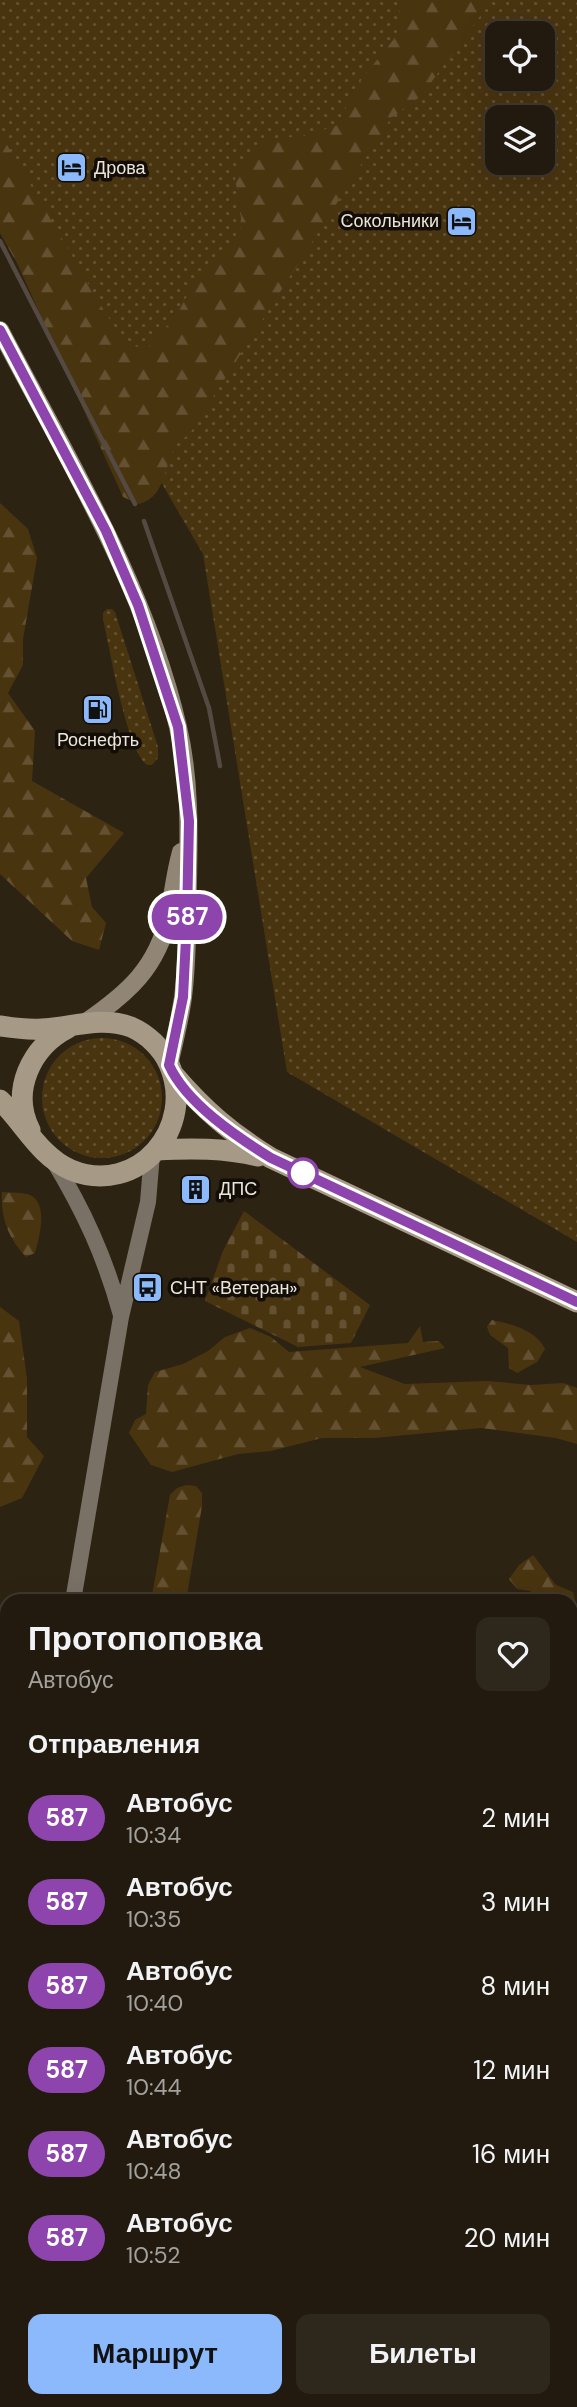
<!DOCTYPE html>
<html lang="ru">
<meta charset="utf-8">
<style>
body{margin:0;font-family:"DM Sans",sans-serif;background:#2e271c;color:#f1f3f6;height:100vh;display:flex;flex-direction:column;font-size:26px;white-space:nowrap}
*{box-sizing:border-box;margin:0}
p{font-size:23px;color:#a2a19e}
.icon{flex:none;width:38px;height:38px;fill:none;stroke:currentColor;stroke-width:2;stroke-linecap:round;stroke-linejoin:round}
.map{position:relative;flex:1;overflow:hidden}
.sheet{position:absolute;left:0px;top:1594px;width:578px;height:814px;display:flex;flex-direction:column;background:#221a0e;border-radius:21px 21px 0 0;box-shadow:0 7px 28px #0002,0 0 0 2px #3f382e}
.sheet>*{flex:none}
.badge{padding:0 14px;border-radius:23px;font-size:24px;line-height:46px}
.buttons{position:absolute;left:485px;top:21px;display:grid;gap:14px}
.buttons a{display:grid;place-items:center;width:70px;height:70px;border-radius:14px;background:#221a0e;box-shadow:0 7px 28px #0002,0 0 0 2px #3f382e;font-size:35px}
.map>.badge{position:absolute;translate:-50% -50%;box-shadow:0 0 0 4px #fff}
h2{padding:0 28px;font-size:26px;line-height:63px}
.round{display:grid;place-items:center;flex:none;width:74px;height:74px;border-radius:14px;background:#2e271c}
.head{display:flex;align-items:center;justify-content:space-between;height:119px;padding:0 28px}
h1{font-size:33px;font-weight:700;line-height:52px}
.action{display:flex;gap:14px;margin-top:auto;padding:14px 28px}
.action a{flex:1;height:80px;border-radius:14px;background:#8cb9fc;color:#111;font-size:28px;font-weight:700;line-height:80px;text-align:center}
.action a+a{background:#2e271c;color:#f1f3f6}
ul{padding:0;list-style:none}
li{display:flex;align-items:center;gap:21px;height:84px;padding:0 28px}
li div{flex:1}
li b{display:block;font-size:26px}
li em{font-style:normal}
li .badge{min-width:77px;font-weight:700;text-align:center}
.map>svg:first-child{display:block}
.green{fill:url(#green-dots);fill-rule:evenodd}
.forest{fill:url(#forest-firs)}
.cemetery{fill:url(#cemetery-stones)}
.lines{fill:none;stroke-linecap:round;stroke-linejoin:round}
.stream{stroke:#544a41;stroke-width:4.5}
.street{stroke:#5b564e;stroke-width:10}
.secondary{stroke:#797165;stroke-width:16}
.primary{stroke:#918676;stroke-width:18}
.highway{stroke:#a69986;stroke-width:21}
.line-casing{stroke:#fff;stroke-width:16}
.line{stroke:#8e44ad;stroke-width:10}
.stop-dot{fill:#fff;stroke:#8e44ad;stroke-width:3.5}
.labels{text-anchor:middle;stroke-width:7;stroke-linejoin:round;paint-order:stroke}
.poi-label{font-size:18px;fill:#ece5da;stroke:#120d06;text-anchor:start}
</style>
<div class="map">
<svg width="577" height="2407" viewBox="0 0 577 2407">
<defs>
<pattern id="green-dots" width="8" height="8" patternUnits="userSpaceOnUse" patternTransform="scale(1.75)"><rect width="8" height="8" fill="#493410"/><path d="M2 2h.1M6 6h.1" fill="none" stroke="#635132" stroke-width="1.8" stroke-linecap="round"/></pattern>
<pattern id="forest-firs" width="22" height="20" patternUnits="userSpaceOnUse" patternTransform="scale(1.75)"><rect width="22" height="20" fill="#493410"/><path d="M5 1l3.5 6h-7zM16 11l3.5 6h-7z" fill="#635132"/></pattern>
<pattern id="cemetery-stones" width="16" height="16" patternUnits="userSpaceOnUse" patternTransform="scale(1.75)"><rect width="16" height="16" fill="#493410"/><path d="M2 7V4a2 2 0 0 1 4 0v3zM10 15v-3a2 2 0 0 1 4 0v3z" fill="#635132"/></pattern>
</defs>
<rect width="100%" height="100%" fill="#2d2313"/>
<path class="green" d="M0,0h577v1242l-290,-170 -84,-518 -203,-348zM497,33h45v46h-45zM497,117h45v46h-45z
M107,609h5l3,3 43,135v11l-6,7h-5c-21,-16 -37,-116 -44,-146v-6z
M42 1098a60 60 0 1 1 120 0a60 60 0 1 1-120 0Z"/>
<path class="forest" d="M397,0h95l-71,96 -30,22 -202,317c-3,2 -7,3 -9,6 -18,18 -10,54 -41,63l-16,-7 -106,-234 -17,-30v-100l106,181c12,17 19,35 42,34l30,-35 18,-35 44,-47 1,-14 -7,-46 32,-32 38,-3 34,-11 18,-39 38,-47 7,-16z
M0,503l28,26 9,29 -14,81v26l-15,28 27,38 -3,50 92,52 -38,45 6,29 14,16 -7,27 -27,-9 -72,-67z
M2,1192c8,1 21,0 28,3 19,9 9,43 5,58l-9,4c-17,-18 -26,-39 -24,-65z
M0,1307l19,14 8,58v58l17,19 -22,42 -22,9z
M492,1320c19,4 44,10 53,29l-8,13 -20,11 -8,-5 -1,-20 -18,-13 -3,-8z
M420,1326l3,16 16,-1 6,7 -85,19 45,17 82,-3 44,4 32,-2 14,5v56l-21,-6 -75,-10 -107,10h-52l-51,13 -33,3 -66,18 -21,-7 -22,-32 6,-13 11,-6 2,-29 7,-13 28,-8 25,-13 17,-14 25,-9 21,9 18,15 119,-9z
M186,1485l10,1 6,7v13l-16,95h-35l19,-106 7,-7z
M533,1555l23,30 17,7 4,17v19h-6l-1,-27h-28l-12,-10 -13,-2 -8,-10 10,-14z
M7,1729v51l-7,6v-47z
M7,2259v142h98l-1,6h-104v-98z"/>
<path class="cemetery" d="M244,1211l126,94 -19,38 -53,4 -93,-46 18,-50z"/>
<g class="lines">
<path class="stream" d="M0,241l135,263
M144,521l65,187 11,58"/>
<path class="street" d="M570,1958l7,-15
M570,2050l7,4
M570,2258l7,2
M315,2401l12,6
M225,2407v-6"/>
<path class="secondary" d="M53,1160c31,51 52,97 68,155
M73,1601l48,-284 27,-115 4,-48
M0,2084l7,-47"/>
<path class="primary" d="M0,330c67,128 145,255 178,397 12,51 11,102 10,154 -1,38 0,78 -5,116 -3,23 -9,46 -14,68
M86,1022c42,-29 71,-54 83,-107 4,-21 6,-42 12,-63"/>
<path class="highway" d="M0,1026c13,2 29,4 42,3 32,-2 59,-13 89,-2 16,7 31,21 38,37 28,63 -31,133 -98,106 -31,-13 -48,-48 -71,-70
M174,1075c31,36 57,58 97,83l306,144
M30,1130c-20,-39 1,-83 38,-102
M157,1150c35,-2 67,-2 101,6"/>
</g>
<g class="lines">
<defs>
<path id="line" d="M0,330l106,201 32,74 40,122 11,94 -2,98 -4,78 -14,68c17,38 68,72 102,93l306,144"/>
</defs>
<use href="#line" class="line-casing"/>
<use href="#line" class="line"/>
</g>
<defs>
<symbol id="hotel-square" viewBox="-11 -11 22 22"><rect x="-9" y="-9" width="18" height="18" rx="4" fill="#8cb9fc" stroke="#120d06"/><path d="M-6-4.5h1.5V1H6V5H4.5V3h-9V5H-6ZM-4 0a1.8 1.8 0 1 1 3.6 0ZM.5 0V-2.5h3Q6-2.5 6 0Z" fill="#111"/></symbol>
<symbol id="fuel-square" viewBox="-11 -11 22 22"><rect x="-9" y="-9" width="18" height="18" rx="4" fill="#8cb9fc" stroke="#120d06"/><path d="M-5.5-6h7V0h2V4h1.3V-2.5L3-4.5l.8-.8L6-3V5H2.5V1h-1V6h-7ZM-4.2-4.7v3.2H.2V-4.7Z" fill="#111"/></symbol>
<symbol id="building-square" viewBox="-11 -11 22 22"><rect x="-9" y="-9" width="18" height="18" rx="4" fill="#8cb9fc" stroke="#120d06"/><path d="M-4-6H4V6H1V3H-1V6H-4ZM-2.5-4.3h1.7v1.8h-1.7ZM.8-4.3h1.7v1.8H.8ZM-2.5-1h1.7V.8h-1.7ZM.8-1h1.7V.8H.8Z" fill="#111"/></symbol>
<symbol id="bus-square" viewBox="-11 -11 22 22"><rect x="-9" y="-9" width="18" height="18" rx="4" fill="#8cb9fc" stroke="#120d06"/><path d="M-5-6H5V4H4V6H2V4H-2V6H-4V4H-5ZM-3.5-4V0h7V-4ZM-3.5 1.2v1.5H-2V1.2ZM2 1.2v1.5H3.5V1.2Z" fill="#111"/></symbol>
</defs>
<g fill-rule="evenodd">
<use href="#hotel-square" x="54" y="150" width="35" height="35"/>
<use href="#hotel-square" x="444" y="204" width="35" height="35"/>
<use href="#fuel-square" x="80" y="692" width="35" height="35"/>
<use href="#building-square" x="178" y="1172" width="35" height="35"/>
<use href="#bus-square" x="130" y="1270" width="35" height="35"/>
</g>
<circle class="stop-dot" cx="303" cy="1173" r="14"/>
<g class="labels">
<g class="poi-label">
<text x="94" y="174">Дрова</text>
<text x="439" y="227" text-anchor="end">Сокольники</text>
<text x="98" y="746" text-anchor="middle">Роснефть</text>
<text x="219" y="1195">ДПС</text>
<text x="170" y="1294">СНТ «Ветеран»</text>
</g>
</g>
</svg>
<div class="buttons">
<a><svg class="icon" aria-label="locate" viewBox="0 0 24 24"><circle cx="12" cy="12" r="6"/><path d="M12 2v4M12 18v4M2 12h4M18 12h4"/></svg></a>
<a><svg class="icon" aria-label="layers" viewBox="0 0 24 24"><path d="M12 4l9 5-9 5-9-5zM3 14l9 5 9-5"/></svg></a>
</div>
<b class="badge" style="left:187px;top:917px;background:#8e44ad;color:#fff">587</b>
<section class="sheet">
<div class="head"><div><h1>Протопоповка</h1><p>Автобус</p></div><a class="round"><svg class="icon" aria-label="heart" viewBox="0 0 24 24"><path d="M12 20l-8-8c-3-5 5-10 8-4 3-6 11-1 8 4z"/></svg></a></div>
<h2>Отправления</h2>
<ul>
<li><span class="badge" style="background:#8e44ad;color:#fff">587</span><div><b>Автобус</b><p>10:34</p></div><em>2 мин</em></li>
<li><span class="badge" style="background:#8e44ad;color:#fff">587</span><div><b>Автобус</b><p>10:35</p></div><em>3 мин</em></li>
<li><span class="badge" style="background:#8e44ad;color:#fff">587</span><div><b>Автобус</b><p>10:40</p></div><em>8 мин</em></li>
<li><span class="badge" style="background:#8e44ad;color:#fff">587</span><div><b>Автобус</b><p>10:44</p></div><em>12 мин</em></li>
<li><span class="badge" style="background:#8e44ad;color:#fff">587</span><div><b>Автобус</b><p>10:48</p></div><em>16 мин</em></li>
<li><span class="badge" style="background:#8e44ad;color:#fff">587</span><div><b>Автобус</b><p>10:52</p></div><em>20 мин</em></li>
</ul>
<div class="action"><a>Маршрут</a><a>Билеты</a></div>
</section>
</div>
